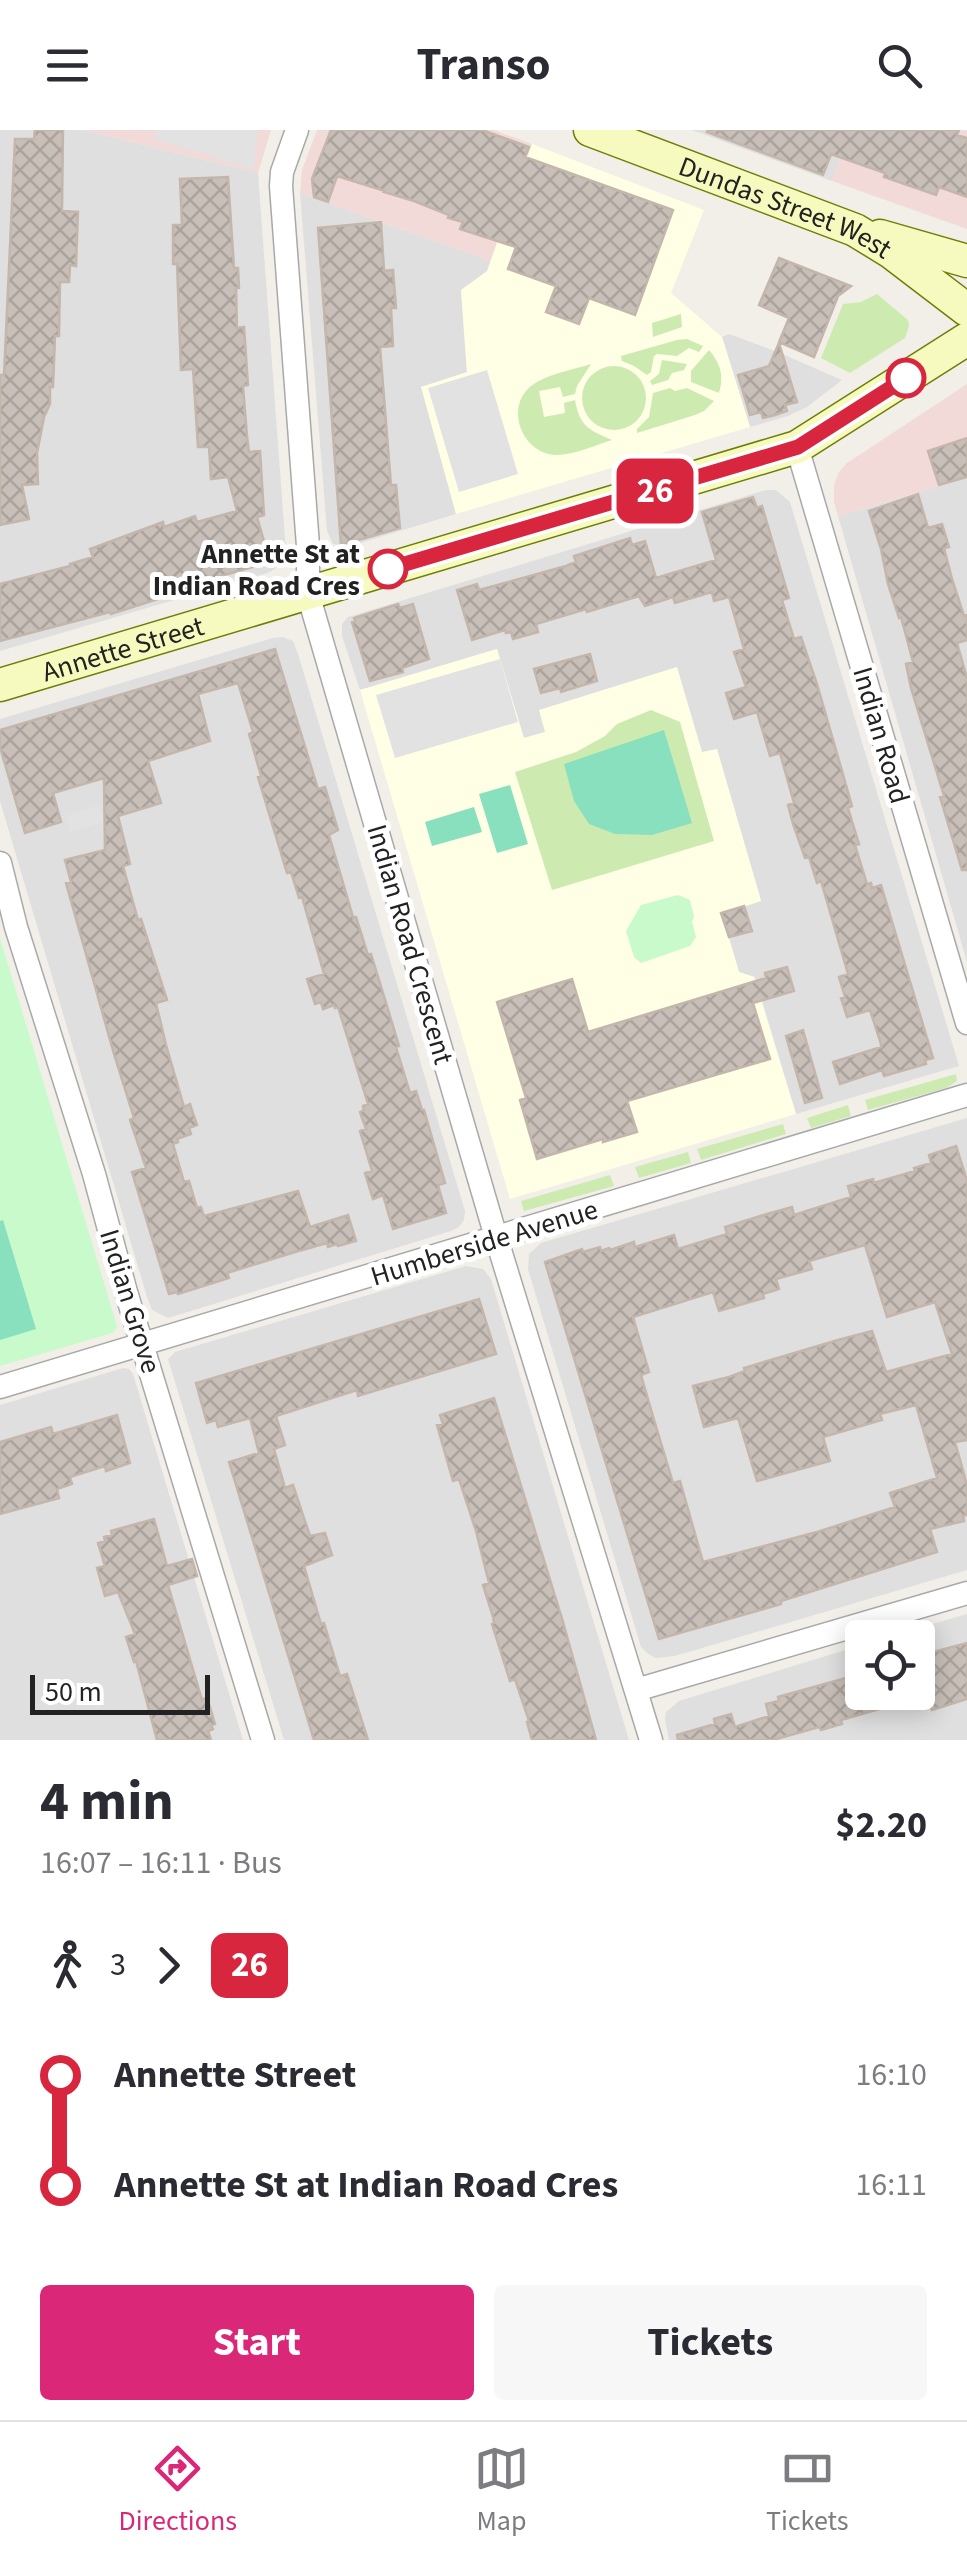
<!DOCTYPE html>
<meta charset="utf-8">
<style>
body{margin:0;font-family:"Source Sans 3",sans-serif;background:#f7f7f7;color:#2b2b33;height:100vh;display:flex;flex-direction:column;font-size:38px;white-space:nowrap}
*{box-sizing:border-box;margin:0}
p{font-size:32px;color:#7c7c81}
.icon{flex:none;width:55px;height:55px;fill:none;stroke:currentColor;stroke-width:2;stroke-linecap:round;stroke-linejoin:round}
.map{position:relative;height:1610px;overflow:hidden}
.side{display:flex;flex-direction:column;background:#fff;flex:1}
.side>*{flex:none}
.badge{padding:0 20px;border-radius:15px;font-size:35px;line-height:65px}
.buttons{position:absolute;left:845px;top:1490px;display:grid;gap:20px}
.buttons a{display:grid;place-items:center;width:90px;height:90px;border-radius:10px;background:#fff;box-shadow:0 5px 25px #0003;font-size:50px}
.scale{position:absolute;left:30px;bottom:25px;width:180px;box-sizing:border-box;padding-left:10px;border:5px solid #222;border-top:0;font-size:28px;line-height:35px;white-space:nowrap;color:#222;-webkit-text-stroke:8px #fff;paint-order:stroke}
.map>.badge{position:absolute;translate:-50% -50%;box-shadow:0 0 0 5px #fff}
.legs{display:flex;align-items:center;gap:15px;height:110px;padding:0 40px;font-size:32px}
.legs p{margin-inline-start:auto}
.head{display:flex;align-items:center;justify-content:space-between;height:170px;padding:0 40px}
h1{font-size:55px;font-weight:700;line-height:75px}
.action{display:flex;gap:20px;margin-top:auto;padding:20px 40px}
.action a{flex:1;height:115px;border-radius:10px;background:#db2777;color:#fff;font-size:40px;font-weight:700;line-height:115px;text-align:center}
.action a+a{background:#f7f7f7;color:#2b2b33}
ul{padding:0 40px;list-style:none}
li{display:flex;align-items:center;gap:35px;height:110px;font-size:38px}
li i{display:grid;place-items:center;width:15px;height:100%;margin:0 12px;background:currentColor}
li i::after{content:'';width:25px;height:25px;margin:-12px;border:8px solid;border-radius:50%;background:#fff}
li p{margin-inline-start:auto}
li:first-child i{background:linear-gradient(#0000 50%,currentColor 0)}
li:last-child i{background:linear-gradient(currentColor 50%,#0000 0)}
header{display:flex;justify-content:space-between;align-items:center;height:130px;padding:0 40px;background:#fff;font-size:45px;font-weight:700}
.tabs{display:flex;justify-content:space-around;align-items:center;height:140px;border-top:2px solid #e1e1e2;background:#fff;font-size:28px;color:#7c7c81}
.tabs a{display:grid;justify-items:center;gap:5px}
.tabs .active{color:#db2777}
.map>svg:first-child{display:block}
.residential{fill:#e0dfdf}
.commercial{fill:#f2dad9}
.education{fill:#ffffe5}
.grass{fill:#cdebb0}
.park{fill:#c8facc}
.pitch{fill:#88e0be}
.parking{fill:#e2e2e2}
.building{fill:url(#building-cross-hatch);stroke:#c4b6ab;stroke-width:2.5;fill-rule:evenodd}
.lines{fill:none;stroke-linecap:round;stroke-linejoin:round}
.street-casing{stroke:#a9a9a9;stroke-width:25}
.secondary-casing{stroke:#707d05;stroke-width:35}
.street{stroke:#fff;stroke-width:22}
.secondary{stroke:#f7fabf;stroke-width:32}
.line-1-casing{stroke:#fff;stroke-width:22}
.line-1{stroke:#d7263d;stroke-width:15}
.stop-1-dot{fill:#fff;stroke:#d7263d;stroke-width:5}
.labels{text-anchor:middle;stroke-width:10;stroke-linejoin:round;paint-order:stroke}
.street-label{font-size:28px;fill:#222;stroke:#fff}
.stop-label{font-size:28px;font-weight:bold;fill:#222;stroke:#fff;text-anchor:end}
</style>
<header><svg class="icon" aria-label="menu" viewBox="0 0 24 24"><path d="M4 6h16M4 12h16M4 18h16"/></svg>Transo<svg class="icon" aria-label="search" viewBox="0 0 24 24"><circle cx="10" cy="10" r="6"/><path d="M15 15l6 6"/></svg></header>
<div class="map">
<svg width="967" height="1610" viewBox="0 0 967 1610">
<defs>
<pattern id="building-cross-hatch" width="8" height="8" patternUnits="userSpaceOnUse" patternTransform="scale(2.5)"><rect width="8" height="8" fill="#c7bfb8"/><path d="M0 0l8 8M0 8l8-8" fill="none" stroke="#aba49e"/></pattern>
</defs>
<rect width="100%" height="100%" fill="#f2efe9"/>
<path class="residential" d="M0,0h83l175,43 28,379 -7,14 -9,6 -270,79z
M692,0h158l-18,51z
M300,63l191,68 -4,11 -26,18 6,83 -45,14 34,127 -109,33 -14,-3 -6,-13z
M729,204l51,19 62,27 -35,27 -19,9 -38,11 -28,-90z
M967,348v484l-129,-446z
M766,360h10l14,12 169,564 -163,48 -41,-137 -16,-5 -18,-59 40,-13 -44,-151 -14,4 -163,-43 6,22 -23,6 -26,-89 -137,41 -18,-54v-12l6,-7z
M283,507l10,4 6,16 166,554 -1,9 -5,7 -8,4 -283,87 -16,-8 -5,-13 -147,-496v-82l273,-81z
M967,988v452l-292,86 -19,2 -8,-4 -7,-7 -113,-378 1,-15 12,-11z
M466,1136l17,3 8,10 138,461h-345l-116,-381 7,-7z
M123,1238l6,1 4,5 110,366h-243v-335z
M967,1484v126h-298l-4,-20 1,-8 13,-11 183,-56v47h56v-54l-30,-1z"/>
<path class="commercial" d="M83,0h188l-13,43z
M317,0h177l38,14 -41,117 -191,-68 2,-23z
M850,0h117v99l-135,-48z
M967,254v94l-129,38 -4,-14v-17l5,-13 8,-9z"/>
<path class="education" d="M532,14l172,66 -33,83 51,44 28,90 -294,87 -35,-127 46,-15 -6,-82 26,-19z
M497,519l27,89 21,-6 -6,-22 138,-43 25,85 15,-3 44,152 -39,13 17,58 15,5 42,137 -286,85 -150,-509z"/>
<path class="grass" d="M877,164l31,26 1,6 -4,12 -55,35 -29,-15 22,-54 18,-2z
M681,184l1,13 -29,10 -1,-14z
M687,209l16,7 -4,6 -10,-4 -12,8 -20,-2 -3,2 -3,16 -4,3 -13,-9 -12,-5 -1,-5 56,-16z
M709,220c12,14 15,26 10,43l-28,-11v-11z
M662,230l25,4 -3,6 -12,3 -4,7 -16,5 -2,-4 9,-7z
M591,234l-14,22 -2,8 -12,3 -3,-10 -21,4 5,26 21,-4 -1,-10 11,-3c5,28 15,30 37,40 -16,5 -36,14 -54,15 -34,1 -55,-46 -27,-69 16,-12 41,-16 60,-22z
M582 268a32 32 0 1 1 64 0a32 32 0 1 1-64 0Z
M670,258l5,3 12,-3 27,13 -10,10 -9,4 -58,18v-4l12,-12 4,-24z
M651,580l29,12 34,119 -162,49 -37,-118 61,-20 29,-16 12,-12z
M956,944l1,7 -11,7 -78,22 -3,-10z
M848,975l3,11 -40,12 -4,-10z
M783,994l3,10 -85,26 -4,-11z
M688,1022l3,11 -52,15 -4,-11z
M610,1045l4,11 -90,25 -3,-10z"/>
<path class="park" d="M678,765l12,5 4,16 -2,6 4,15 -6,9 -49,17 -7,-6 -8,-26 15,-26z
M0,808l117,388 -3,6 -5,2 -109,32z"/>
<path class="pitch" d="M664,600l28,93 -40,12 -37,-1 -26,-10 -15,-23 -10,-37z
M510,655l18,59 -31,9 -18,-59z
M474,677l8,25 -50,14 -7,-24z
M3,1090l33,109 -36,11v-119z"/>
<path class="parking" d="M156,0h102l-5,39 -98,-30z
M487,240l31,104 -59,18 -31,-104z
M500,529l18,63 -123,36 -19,-63z
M99,675l5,17 -33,10 -5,-16z"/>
<path class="building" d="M35,0h28l-1,81 16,1 -2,54 -6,-1 -1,17h-9l-1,54h-4l-2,51h-3v17l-6,13 -7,36 1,31 -16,1 7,34 -29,6v-150h4l11,-236h19z
M331,0h151l47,17 -4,10 148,53 -38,105 -46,-17 -10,26 -33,-12 10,-26 -48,-17 8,-22 -56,-18 3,-7 -15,-4 1,-3 -35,-14 -30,-9 1,-1 -48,-15 -9,26 -14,-5 -2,-18z
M708,0h251l-2,5 10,3v59l-28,-10 -3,8 -52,-18 1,-4 -54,-19 -8,21 -116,-43z
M228,47l6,91h4l1,20h-3l1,40 7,-1 4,58 -5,1 4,50 2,16 11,-1 4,64 -7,2 13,45 -53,15 1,3 -107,34 -1,-2 -110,29v-57l70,-18v-2l23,-7 -3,-8 73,-27 1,5 31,-11 2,6 40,-11 -9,-34 -17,2 -2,-32h-11l-5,-78 -12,1 -4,-106h-4v-39h9l-2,-46z
M381,92l3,49 9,-1 3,38h-5l2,38 -13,1 11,138h5l4,43 -59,17 -23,-317z
M779,128l72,28 -13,10 -24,61 -35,-15 10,-24 -30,-13z
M779,213l18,59 -12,3 2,6 -12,4 -12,3 -2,-6 -11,3 -12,-40 31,-9z
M967,308v39l-28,8 -11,-34z
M918,364l10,34 14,-4 7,23 -5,1 8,31 12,37 3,-1v25l-10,3 10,35v192h-5l-22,-73 4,-1 -33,-108 -5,-24 7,-2 -12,-45 -2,1 -11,-34 -7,-35 -12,-38z
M753,367l4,11 5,-2 27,92 -7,2 12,39 7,-2 16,47 35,122 -4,2 11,36 -4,1 12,39 4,-1 1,5 9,-3 52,173 -8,2 1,4 -42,12 -2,-6 -42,14 -7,-22 48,-15v-3l-11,-34 -23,7 -6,-19 4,-1 -6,-20 9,-3 -27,-93 -4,2 -8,-26 -4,1 -12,-34 -5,-19 6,-2 -14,-50 -10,3 -13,-44 -23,7 -8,-26 20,-6 -12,-35 10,-3 -15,-52 -15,4 -2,-9 -37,11 -2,-6 -28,9 -6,-10 -52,16 -1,-3 -50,15 2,8 -25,7 -2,-7 -5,1 -1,-3 -33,10 -15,-50 20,-6 2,6 87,-24 10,-4 -2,-6 56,-18 2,7 13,-4 11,37 60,-18 -14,-48z
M398,474l2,4 13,-4 16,55 -27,9 1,4 -33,9 -18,-59 3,-1 -1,-3z
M275,519l43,140 7,-2 13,43 -9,5 24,82h3l12,38 3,-1 16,52 12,40 -3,1 14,46 6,-2 6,19h2l21,73 -7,2 8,28 -53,16 -10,-34 -10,4 -8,-26 7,-2 -12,-40 6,-2 -6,-17 4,-2 -1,-4 5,-2 -30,-97 -3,1 -1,-3 -11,4 -2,-7 -6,2 -8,-25 17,-5 -22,-77 -3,1 -8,-26 -4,1 -29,-96 3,-1 -12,-42 4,-2 -15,-49 -40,11 12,47 -62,20 13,42 -43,13 12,48 -7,2 15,54 3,-1 26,81 -11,3 10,42 18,62 6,-3 7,21 -8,3 2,6 -14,5 1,3 -5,2 11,38 5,-1 8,27 4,-1 3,9 94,-25 12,36 38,-12 8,26 -18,5 -1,-2 -9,3 -1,-4 -32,9 -68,21 2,5 -51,16 -1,-2 -8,2 -37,-122 14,-4 -16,-48 4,-2 -20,-64 -48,-171 5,-1 -6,-22 40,-10 -1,-72 -51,15 8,29 -36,11 -25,-86v-17z
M590,524l7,27 -36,11 -1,-4 -19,5 -7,-24z
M744,776l8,25 -23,6 -8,-24z
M787,837l7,24 -41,12 17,56 -143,42 10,31 -34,10v-3l-66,20 -17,-59 6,-2 -29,-96 75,-23 16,53 178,-54 -1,-5z
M803,900l19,68 -17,5 -19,-67z
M956,1016l11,34v260l-12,2 12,43v30l-4,1 1,5 -34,8 7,23 -156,49v3l-122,35 -114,-377 37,-13 1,3 17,-5 1,4 8,-3 1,2 24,-8 1,5 39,-12 4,14 49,-15 -2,-7 42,-13 25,-7 2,8 57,-18 -3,-11 25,-7 1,4 41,-12 -1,-3 17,-5 -2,-8zM865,1115l22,72 48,-15 17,52 -66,18 -14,-41 -34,9 -94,28 1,3 -16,6 -36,9 11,41 34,-9 19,63 73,-20 -7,-24 59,-17 -2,-6 36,-9 21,73 -47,15 5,14 -78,25 -114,30 -23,-81 -7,2 -21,-70 -11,-38 8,-3 -16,-55 80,-25 6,19 45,-13 -1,-4 16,-5 -3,-10 36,-10 -3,-8z
M479,1169l17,55 -138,42 -1,-6 -81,26 9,29 -11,4 11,39 8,-3 17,51 15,-3 7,22 -28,11 17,58 3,-1 16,53 7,-2 21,66h-54l-85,-278 30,-9 -9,-35 -32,9 -2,-7 -9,3 -11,-40z
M494,1268l69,224 33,118h-64l-5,-18 2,-1 -14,-42 -5,2 -18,-57 2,-1 -1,-6 -10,-32 6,-2 -13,-52 -17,-52 -6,2 -16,-56 6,-1 -3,-9z
M117,1285l13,48 -24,8 -1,-5 -35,11 2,7 -15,5 2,9 -59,16v-72l51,-15 2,7z
M154,1389l13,47 25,-7 5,17 -29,9 34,115 5,-3 8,27 -4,1 2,4 -5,2 3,9h-54l-21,-79 -2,1 -8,-25 9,-3 -17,-42 -13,4 -8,-28 8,-2 -7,-23 7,-2 -1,-4 8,-2 -1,-4z
M967,1513v56l-35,11 -5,-11 -9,3v-46z
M860,1544l2,18h55v6l-76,22 1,4 -21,6 -2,-3 -46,13h-95l-1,-5 38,-11 -1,-5 17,-5 4,13 34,-11 -3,-12 13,-3 -1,-4z"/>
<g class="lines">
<defs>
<path id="street" d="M297,0l-15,42 -1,14 27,360v48l188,643 155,503
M797,317l170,576
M0,733l16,64 78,247 32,118 137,448
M0,1257l967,-292
M636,1560l331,-97"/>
<g id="secondary">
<path id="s1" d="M590,0l265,100 36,22 76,58"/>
<path d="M880,106l87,25"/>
<path id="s2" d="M0,555l797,-238 170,-108"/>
</g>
</defs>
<use href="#street" class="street-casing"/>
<use href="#secondary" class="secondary-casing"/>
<use href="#street" class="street"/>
<use href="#secondary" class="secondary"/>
</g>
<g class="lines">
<defs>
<path id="line-1" d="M388,439l410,-122 108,-69"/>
</defs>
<use href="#line-1" class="line-1-casing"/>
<use href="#line-1" class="line-1"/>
</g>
<g class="stop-1-dot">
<circle cx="906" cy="248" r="18"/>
<circle cx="388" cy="439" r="18"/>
</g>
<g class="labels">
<g class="street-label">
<text dy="10" stroke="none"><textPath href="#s1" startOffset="210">Dundas Street West</textPath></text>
<text dy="10" stroke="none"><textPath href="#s2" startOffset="128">Annette Street</textPath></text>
<text transform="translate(882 605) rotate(74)" y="10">Indian Road</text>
<text transform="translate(411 814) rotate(74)" y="10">Indian Road Crescent</text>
<text transform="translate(484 1112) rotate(-17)" y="10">Humberside Avenue</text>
<text transform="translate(131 1171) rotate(73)" y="10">Indian Grove</text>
</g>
<g class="stop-label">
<text x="360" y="433">Annette St at<tspan x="360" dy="32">Indian Road Cres</tspan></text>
</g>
</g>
</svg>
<div class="buttons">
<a><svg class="icon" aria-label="locate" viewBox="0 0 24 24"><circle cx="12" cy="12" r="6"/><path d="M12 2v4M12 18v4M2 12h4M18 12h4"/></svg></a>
</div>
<div class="scale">50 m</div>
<b class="badge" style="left:655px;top:361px;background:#d7263d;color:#fff">26</b>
</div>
<section class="side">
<div class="head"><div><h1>4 min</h1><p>16:07 – 16:11 · Bus</p></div><b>$2.20</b></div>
<div class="legs"><svg class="icon" aria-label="walk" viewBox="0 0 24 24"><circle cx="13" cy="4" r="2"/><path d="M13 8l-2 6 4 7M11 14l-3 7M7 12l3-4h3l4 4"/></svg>3<svg class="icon" aria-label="forward" viewBox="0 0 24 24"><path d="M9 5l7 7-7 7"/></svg><b class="badge" style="background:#d7263d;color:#fff">26</b></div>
<ul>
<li><i style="color:#d7263d"></i><b>Annette Street</b><p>16:10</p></li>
<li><i style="color:#d7263d"></i><b>Annette St at Indian Road Cres</b><p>16:11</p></li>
</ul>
<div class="action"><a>Start</a><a>Tickets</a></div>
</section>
<nav class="tabs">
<a class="active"><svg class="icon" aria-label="directions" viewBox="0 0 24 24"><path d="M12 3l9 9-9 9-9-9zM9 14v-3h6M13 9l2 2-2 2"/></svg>Directions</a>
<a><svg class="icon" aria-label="map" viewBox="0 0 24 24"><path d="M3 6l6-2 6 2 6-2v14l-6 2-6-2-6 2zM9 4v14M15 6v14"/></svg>Map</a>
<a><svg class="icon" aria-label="tickets" viewBox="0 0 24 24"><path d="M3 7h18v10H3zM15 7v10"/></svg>Tickets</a>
</nav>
